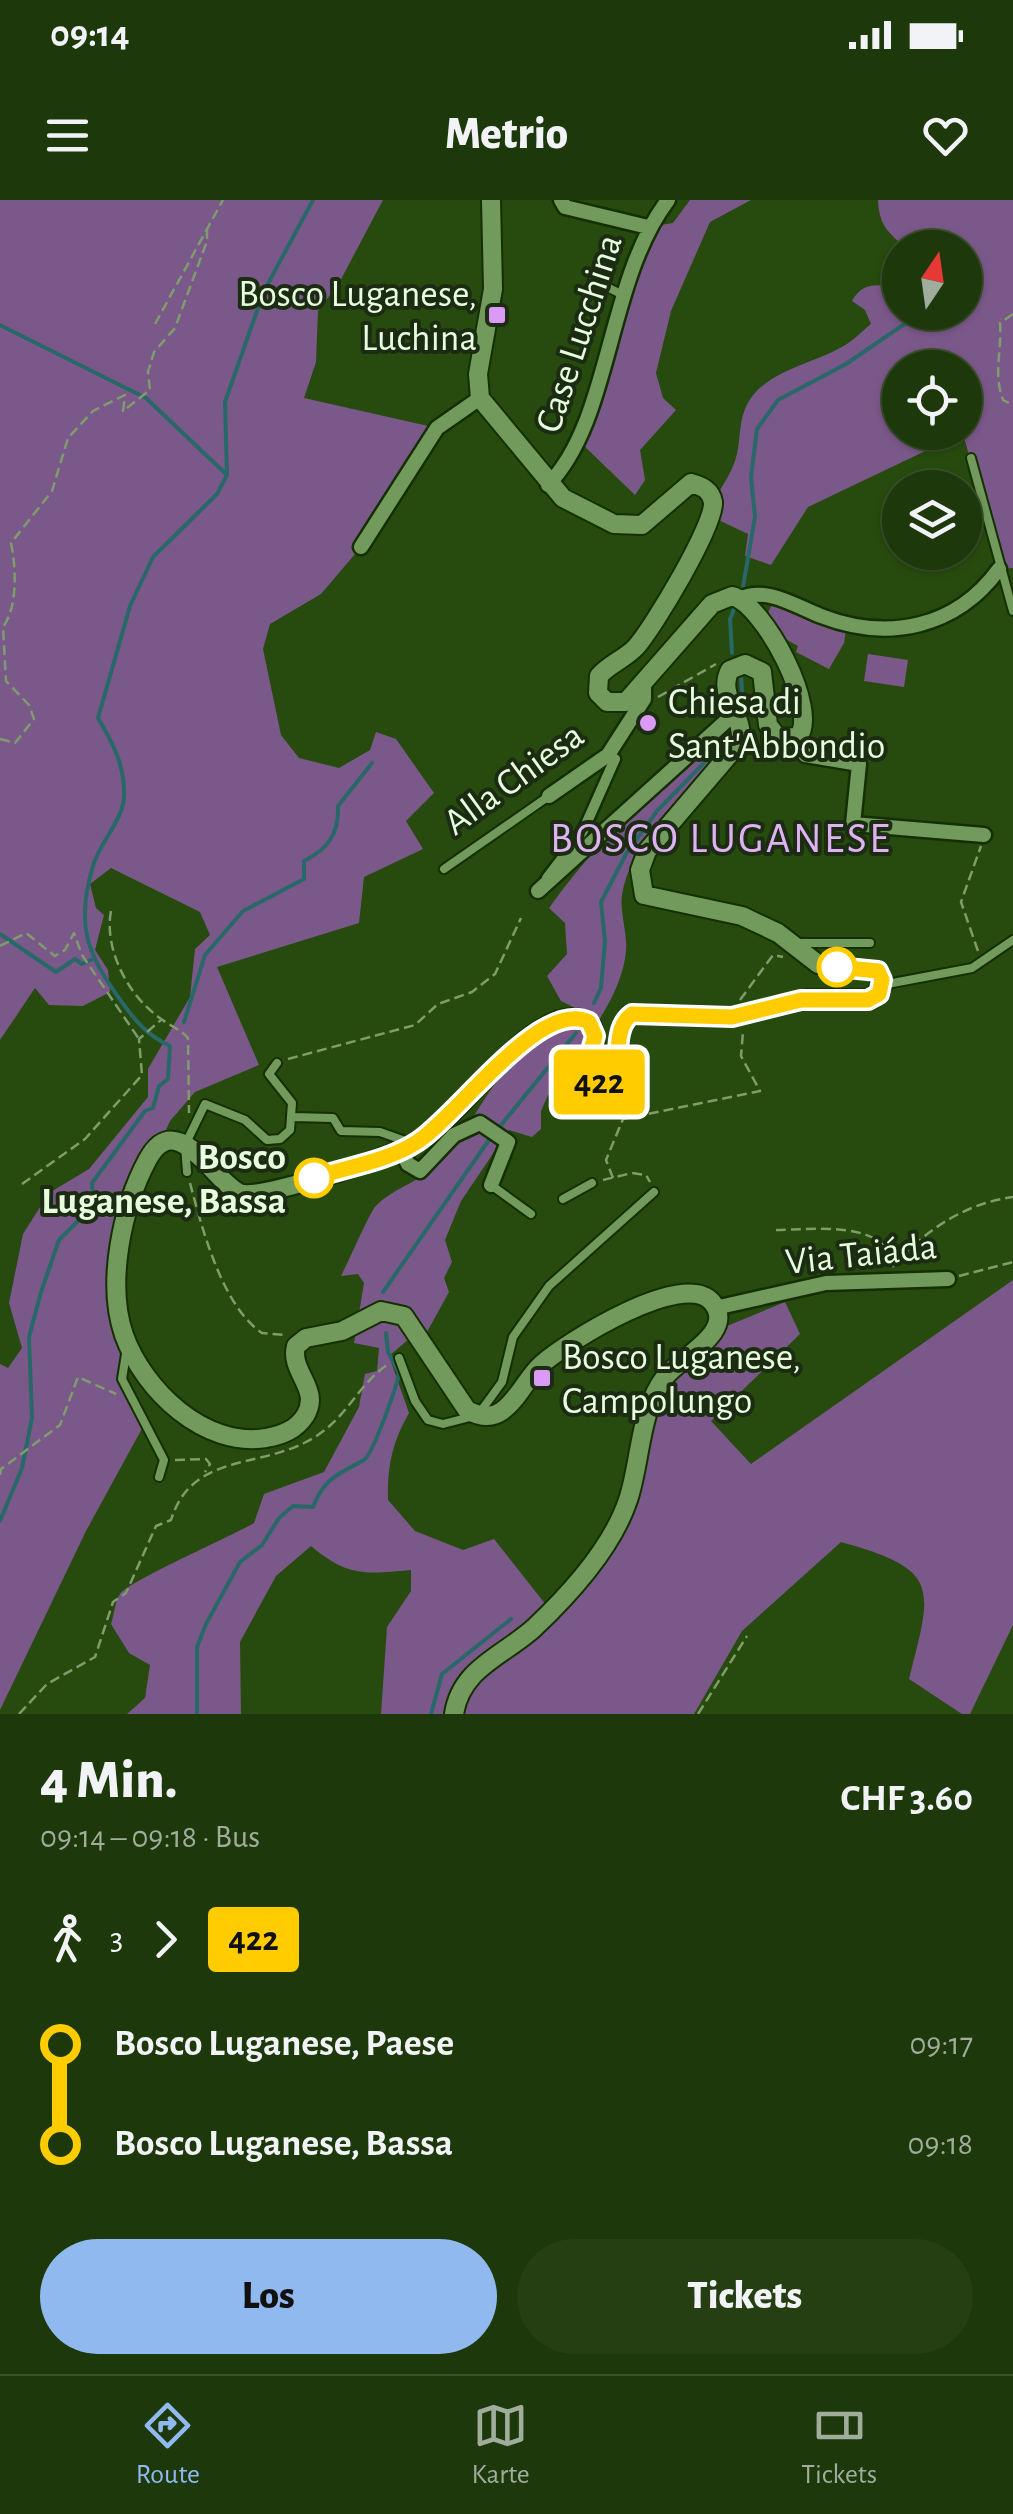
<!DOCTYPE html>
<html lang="de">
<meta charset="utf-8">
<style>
body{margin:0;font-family:"Alegreya Sans",sans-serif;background:#253f13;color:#f1f3f6;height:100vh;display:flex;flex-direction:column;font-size:38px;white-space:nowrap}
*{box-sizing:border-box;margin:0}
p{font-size:32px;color:#a0ac9c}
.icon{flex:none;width:55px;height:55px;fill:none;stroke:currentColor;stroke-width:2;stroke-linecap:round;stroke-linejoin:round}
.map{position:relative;height:1514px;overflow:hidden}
.side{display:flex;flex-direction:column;background:#1d380a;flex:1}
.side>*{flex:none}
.badge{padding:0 20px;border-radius:8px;font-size:35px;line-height:65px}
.needle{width:65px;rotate:13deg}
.tools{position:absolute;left:882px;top:30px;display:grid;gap:20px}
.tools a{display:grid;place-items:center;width:100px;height:100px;border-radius:50%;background:#1d380a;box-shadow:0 2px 8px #0004,0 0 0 2px #3b522b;font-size:50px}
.map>.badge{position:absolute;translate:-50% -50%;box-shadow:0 0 0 5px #fff}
.legs{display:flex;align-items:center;gap:15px;height:110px;padding:0 40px;font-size:32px}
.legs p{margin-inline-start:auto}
.summary{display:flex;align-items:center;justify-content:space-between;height:170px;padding:0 40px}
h1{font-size:55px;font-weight:800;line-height:75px}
.primary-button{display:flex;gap:20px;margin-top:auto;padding:20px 40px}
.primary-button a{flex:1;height:115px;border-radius:60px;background:#90b9f0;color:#111;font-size:40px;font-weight:800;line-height:115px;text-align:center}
.primary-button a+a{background:#253f13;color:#f1f3f6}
ul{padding:0 40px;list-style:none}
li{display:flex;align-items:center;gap:35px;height:100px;font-size:38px}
li i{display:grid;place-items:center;width:15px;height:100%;margin:0 12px;background:currentColor}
li i::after{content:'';width:25px;height:25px;margin:-12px;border:8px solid;border-radius:50%;background:#1d380a}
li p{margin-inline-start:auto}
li:first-child i{background:linear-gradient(#0000 50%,currentColor 0)}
li:last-child i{background:linear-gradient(currentColor 50%,#0000 0)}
.status{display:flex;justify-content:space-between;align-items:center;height:70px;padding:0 50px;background:#1d380a;direction:ltr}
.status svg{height:28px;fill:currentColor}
header{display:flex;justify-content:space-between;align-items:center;height:130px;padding:0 40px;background:#1d380a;font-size:45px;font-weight:800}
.tabs{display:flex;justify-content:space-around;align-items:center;height:140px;border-top:2px solid #3b522b;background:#1d380a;font-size:28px;color:#a0ac9c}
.tabs a{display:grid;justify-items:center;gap:5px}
.tabs .on{color:#90b9f0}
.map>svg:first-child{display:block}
.green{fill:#7b588a;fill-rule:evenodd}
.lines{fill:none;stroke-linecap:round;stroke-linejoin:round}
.stream{stroke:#286868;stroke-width:4}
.service-casing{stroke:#142f01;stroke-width:12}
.pedestrian-casing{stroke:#142f01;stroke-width:15}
.minor-casing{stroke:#142f01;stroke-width:19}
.tertiary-casing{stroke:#142f01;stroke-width:22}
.path{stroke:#7e9c6c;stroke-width:2.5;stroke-dasharray:10 5;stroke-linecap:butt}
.service{stroke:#729a5d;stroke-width:8}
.pedestrian{stroke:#729a5d;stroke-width:10}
.minor{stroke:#729a5d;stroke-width:14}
.tertiary{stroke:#729a5d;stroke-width:18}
.line-1-casing{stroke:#fff;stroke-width:22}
.line-1{stroke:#fc0;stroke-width:15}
.poi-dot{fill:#da9af6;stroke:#1c2c13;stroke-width:4}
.stop-1-dot{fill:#fff;stroke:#fc0;stroke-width:5}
.labels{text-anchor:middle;stroke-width:8;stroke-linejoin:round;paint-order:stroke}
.poi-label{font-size:38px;fill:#e7fddd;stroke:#1c2c13;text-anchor:start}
.street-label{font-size:38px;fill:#e7fddd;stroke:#1c2c13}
.stop-label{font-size:38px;font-weight:bold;fill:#e7fddd;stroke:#1c2c13;text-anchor:end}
.quarter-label{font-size:42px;letter-spacing:2.5px;fill:#dfb3f3;stroke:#1c2c13}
</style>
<div class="status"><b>09:14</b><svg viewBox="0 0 49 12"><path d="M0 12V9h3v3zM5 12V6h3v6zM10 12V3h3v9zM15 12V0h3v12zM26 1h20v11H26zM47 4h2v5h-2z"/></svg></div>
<header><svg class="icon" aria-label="menu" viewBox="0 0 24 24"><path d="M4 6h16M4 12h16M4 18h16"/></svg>Metrio<svg class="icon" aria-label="heart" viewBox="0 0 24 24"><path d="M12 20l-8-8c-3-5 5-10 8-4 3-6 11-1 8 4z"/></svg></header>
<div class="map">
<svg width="1013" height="1514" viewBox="0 0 1013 1514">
<rect width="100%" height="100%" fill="#274b0e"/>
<path class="green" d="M0,0h383l-44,83 -21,28 -2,51 -12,36 133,30 -76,119 -40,47 -51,30 -7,25 18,86 18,23 40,10 31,-18 6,-18 20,7 38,54 -28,28 17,28 -59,28 -5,46 -142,44 42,98 -64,27 -25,29 -44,100 -4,158 23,44 -59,108 -86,179v-346l8,4 14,-20 -13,-45 14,-69 26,-41 40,-24 59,-72v-28l42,-72 5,-48 15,-14 -10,-23 -89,-44 -21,16 6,24 8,7 -9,35 13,20 2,22 -27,14 -34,-1 -14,-17 -35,52z
M690,0h61l-41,22 -39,89 -15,62 7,25 13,12 -36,40 5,30 -10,15 -56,-54 69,-214 25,-4z
M878,0h135v368l-14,1 -36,-136 -155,74 -37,58 -26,-9 3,-22 -38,-18c3,-21 18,-34 25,-55 6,-17 3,-35 10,-52 15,-37 65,-44 95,-61 11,-5 21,-16 31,-24l-6,-14 -13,-9c11,-20 28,-17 48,-12v23h65v-64l-60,-1c-18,-15 -26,-23 -27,-47zM900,168h65v64h-65z
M775,398l72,25 -3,20 -15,26 -33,-17 2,-6 -20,-11 -12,-18z
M868,454l40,6 -4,27 -40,-6z
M727,535l3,13c-39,37 -99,91 -108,147 -2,14 3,31 4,46 2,26 -13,57 -27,79l-38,-19 -14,-25 20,-22 -2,-31 -16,-15c47,-65 110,-130 178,-173z
M567,825l12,3 7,12 -30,54 -8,1 -7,16v18l-9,8 -23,-7 -48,71 -16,39 7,22 -8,16 5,14 -27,49 -6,-8 -27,23 20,57c-17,29 -22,55 -21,87l27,31 48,19 31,-11 56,71 52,-60 48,-143 65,-76 70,-29 15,32 -89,87 40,43 262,-184v345l-43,89h-8l-53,-35c23,-92 33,-109 -68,-137l-99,89 -48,83h-313l6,-87 24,-36v-21c-46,4 -63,7 -100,-24l-35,30 -36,66 1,72h-114l18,-16 5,-33 -21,-12 -18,-29c3,-8 4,-23 9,-30 9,-13 112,-58 134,-71l10,-29 60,-22 35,-65 6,-33 12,-3 2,-23 -25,-5 10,-60 -6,-9 -17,2c7,-13 28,-62 34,-69 17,-20 54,-27 74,-54 38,-51 53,-102 118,-128z"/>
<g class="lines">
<path class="stream" d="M0,125l146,73 81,77
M743,387l12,-70 -4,-40 6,-48 21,-29 68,-36 76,-52
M732,453l-2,-34 5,-12
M741,477l3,39
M0,734l56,38 19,-13 7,5 9,-4
M594,803l7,-15 4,-47 -4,-39 25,-48 31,-43 76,-78
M184,822l21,-67 38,-44 61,-32v-18c24,-12 35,-27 34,-55l34,-43
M497,930l79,-97
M383,1092l108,-155
M0,1321l22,-53 10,-50 -3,-81 12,-45 18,-52 35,-35 -2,-22 53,-72 8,-3 6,-22 9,-7 2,-33c-23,-11 -34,-24 -49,-45 -34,-48 -46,-75 -28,-135 6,-23 31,-47 31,-70 1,-30 -11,-53 -26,-78l32,-112 23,-49 64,-63 10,-19 -2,-73 39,-111 49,-91
M197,1514v-67l9,-23 34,-62 22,-17 17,-27 14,-12 20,1c11,-29 26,-33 51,-47 9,-6 33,-74 35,-87l-11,-21 -2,-19
M431,1514l11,-40 69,-55"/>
<defs>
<path id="service" d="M593,80l30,15
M971,258l42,153
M444,669l105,-73
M797,743h73
M882,785l90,-17 41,-28
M293,917l40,1 8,13 39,1 28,10
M187,972l-2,-27 20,-41 40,16 22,20 13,-1 10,-9 2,-27 -23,-29 8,-11
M491,985l40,29
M563,999l29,-16
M126,1154l-4,25 42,81 -5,17
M399,1158l16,43 13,19 15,4 35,-9 24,-33 11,-45 36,-51 105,-94"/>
<path id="pedestrian" d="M547,678l36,-47 32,-72 -7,-4"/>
<path id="minor" d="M561,0l4,7 83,20
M548,285c64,-66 58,-203 120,-285
M361,347l76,-119 43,-30
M741,398c27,-11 54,8 80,18 67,26 135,12 178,-47
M793,539l12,16 54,9 -6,60 131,11
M549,596l59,-41 36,-56v-15
M538,691l197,-178
M401,950l7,14 12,7 34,-36 26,-12 28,19 -17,43
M715,1108l111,-25 122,-4"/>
<path id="tertiary" d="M454,1514c7,-46 49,-58 80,-86 36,-34 78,-80 94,-128 13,-39 11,-89 37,-123 15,-20 72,-45 47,-75 -29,-33 -145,40 -170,62 -15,13 -24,36 -40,47 -11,8 -24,5 -35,-1l-63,-94 -23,-5 -39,20 -36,7 -10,8c-7,26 26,43 9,70 -9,14 -23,19 -39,22 -61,10 -122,-47 -142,-103 -18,-52 -2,-128 24,-176 30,-55 69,30 95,35 23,3 142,-35 166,-48 16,-8 29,-20 42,-32 27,-25 102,-124 141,-88l3,15 -10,31 7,8 13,2c22,-16 4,-51 27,-68l100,3 76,-18h64l10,-14 -5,-14 -59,-7 -40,-31 -36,-17 -98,-21 -4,-25 7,-19 93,-109c6,-25 -24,-47 -10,-72l15,-6 17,8 6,53 10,13 20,-1c22,-26 -34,-133 -66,-141l-20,8 -86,98h-19l-9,-9 1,-17c10,-12 26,-17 37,-29 17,-19 79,-122 77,-145 -2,-12 -11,-16 -22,-19l-49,42 -28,-1 -51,-26 -83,-100 -2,-24 15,-85 -2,-89"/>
</defs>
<use href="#service" class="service-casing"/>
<use href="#pedestrian" class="pedestrian-casing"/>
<use href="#minor" class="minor-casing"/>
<use href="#tertiary" class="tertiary-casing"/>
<path class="path" d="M1013,114l-13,9c2,28 -7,51 3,77l10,5
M155,124l68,-124
M658,497l58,-33
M0,539l15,4 19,-24 -5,-14 -23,-24 -3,-54c15,-20 13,-60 8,-84l41,-52 16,-53 25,-27 32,-16 -2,16 27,-21 -2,-18 6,-20 21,-24 32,-87v-12
M111,711c-7,36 15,81 45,104 10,9 23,13 32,23l1,75
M0,746l26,-13 29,23 10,-6 9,-17 8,22 57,84
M978,751l-17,-49 20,-56
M740,800l33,-45 10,2
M288,859l127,-34 23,-21 34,-12 23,-18 26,-56
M613,978l-7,-18 17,-41 137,-28 -19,-35 2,-24
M603,980l29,-7 14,2 4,7
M190,983c12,45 32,123 72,150l22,2
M22,984l63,-45 57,-64 -3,-36 23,-20
M776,1030c37,0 105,-11 119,33
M892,1067c34,-37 71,-63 121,-70
M959,1076l54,-14
M175,1260l31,-1 4,5 -5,8
M0,1275l1,-6 59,-44 18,-48 38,17
M19,1514l28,-30 48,-27 18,-55 13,-9 30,-67 15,-6c20,-65 83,-52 133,-77 43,-21 49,-54 84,-79
M698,1514l49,-78"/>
<use href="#service" class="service"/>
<use href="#pedestrian" class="pedestrian"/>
<use href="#minor" class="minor"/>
<use href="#tertiary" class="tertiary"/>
</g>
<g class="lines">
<defs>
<path id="line-1" d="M314,978c33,-11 74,-17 103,-36 43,-28 123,-144 172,-120l6,14 -10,36 7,8 13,2c22,-17 4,-51 27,-68l100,3 69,-17h67l11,-6 3,-14 -4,-9 -41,-4"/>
</defs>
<use href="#line-1" class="line-1-casing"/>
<use href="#line-1" class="line-1"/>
</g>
<g class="poi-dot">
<rect x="487" y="105" width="20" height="20" rx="5"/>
<circle cx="648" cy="523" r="10"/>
<rect x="532" y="1168" width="20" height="20" rx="5"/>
</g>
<g class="stop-1-dot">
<circle cx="837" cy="767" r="18"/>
<circle cx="314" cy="978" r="18"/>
</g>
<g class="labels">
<g class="poi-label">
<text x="477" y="106" text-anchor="end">Bosco Luganese,<tspan x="477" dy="44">Luchina</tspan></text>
<text x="668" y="514">Chiesa di<tspan x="668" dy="44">Sant'Abbondio</tspan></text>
<text x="562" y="1169">Bosco Luganese,<tspan x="562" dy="44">Campolungo</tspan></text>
</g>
<g class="street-label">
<text transform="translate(578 133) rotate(-72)" y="13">Case Lucchina</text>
<text transform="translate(513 578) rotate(-36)" y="13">Alla Chiesa</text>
<text transform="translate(861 1053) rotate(-6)" y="13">Via Taiáda</text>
</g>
<g class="stop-label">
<text x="286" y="969">Bosco<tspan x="286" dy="44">Luganese, Bassa</tspan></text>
</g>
<g class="quarter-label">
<text x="721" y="652">BOSCO LUGANESE</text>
</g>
</g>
</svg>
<div class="tools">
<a><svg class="needle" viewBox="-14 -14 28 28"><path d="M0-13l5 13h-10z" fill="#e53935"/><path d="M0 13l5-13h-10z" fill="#a0ac9c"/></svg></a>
<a><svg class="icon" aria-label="locate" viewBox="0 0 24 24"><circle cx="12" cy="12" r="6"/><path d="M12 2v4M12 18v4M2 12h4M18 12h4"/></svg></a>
<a><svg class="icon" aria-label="layers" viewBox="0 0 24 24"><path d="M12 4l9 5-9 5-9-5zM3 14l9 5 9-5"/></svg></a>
</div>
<b class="badge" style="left:599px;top:882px;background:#fc0;color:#111">422</b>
</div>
<section class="side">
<div class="summary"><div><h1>4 Min.</h1><p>09:14 – 09:18 · Bus</p></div><b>CHF 3.60</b></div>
<div class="legs"><svg class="icon" aria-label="walk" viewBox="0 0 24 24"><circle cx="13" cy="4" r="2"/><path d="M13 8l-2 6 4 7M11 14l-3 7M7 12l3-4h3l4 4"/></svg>3<svg class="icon" aria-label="forward" viewBox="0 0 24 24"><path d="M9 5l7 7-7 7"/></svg><b class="badge" style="background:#fc0;color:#111">422</b></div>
<ul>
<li><i style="color:#fc0"></i><b>Bosco Luganese, Paese</b><p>09:17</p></li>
<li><i style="color:#fc0"></i><b>Bosco Luganese, Bassa</b><p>09:18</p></li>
</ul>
<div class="primary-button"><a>Los</a><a>Tickets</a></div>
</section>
<nav class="tabs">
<a class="on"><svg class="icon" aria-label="directions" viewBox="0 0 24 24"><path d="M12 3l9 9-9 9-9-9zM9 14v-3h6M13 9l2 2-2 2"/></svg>Route</a>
<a><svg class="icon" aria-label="map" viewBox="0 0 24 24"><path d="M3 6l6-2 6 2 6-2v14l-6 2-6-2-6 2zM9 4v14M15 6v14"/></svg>Karte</a>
<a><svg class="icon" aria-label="tickets" viewBox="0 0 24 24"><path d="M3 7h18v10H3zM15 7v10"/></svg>Tickets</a>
</nav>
